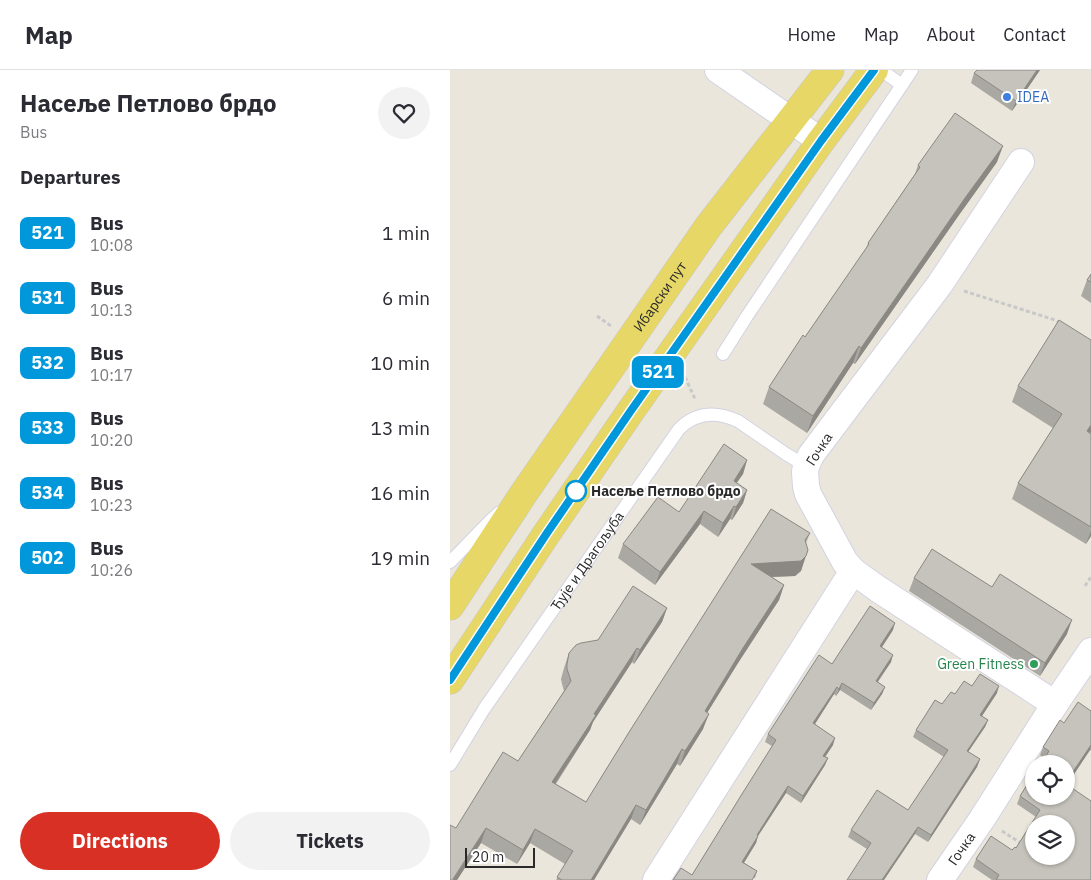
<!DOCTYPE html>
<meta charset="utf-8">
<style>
body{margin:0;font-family:"IBM Plex Sans",sans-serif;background:#f2f2f3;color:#2b2b33;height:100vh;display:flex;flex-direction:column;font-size:19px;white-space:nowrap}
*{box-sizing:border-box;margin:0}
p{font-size:16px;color:#7c7c81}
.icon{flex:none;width:28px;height:28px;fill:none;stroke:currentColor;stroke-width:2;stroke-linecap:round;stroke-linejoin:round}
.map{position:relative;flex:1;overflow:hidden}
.sheet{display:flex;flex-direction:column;background:#fff;width:450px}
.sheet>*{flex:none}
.badge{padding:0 10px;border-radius:8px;font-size:18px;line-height:32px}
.tools{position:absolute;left:575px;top:685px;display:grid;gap:10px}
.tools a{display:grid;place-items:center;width:50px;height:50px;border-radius:50%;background:#fff;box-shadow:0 1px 4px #0004;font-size:25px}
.scale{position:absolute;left:15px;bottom:12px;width:70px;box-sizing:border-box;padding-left:5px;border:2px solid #2a2a2a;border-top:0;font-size:14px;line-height:18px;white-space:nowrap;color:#2a2a2a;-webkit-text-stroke:4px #fff;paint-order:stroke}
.map>.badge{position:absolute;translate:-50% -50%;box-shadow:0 0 0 2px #fff}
h2{padding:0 20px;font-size:19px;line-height:45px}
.round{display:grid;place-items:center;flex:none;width:52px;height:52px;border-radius:26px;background:#f2f2f3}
.headline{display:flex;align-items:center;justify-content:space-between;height:85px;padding:0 20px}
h1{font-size:24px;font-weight:700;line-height:38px}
.cta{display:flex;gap:10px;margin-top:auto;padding:10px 20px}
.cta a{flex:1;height:58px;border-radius:30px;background:#d93025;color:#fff;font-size:20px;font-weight:700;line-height:58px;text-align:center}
.cta a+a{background:#f2f2f3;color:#2b2b33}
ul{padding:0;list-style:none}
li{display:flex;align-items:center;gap:15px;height:65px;padding:0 20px}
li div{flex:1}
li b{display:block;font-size:19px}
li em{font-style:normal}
li .badge{min-width:55px;font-weight:700;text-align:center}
header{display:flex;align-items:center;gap:30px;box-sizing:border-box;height:70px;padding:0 25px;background:#fff;border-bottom:1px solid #e1e1e2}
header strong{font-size:24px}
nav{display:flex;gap:28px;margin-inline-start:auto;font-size:18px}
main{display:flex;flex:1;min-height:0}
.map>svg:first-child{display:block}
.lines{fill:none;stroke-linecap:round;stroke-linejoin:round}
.lane-casing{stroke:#d2d3e1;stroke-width:14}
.street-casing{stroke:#d2d3e1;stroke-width:28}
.primary-casing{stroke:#c8c8c8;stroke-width:29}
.path{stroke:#c8c8c8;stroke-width:3;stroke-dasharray:4 2.5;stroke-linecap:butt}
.lane{stroke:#fff;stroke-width:12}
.street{stroke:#fff;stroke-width:26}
.primary{stroke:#e6d766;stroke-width:28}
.wall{fill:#aaa8a2}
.shaded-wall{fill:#8b8884}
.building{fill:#c6c3bc;stroke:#8b8884;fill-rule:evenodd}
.line-casing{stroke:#fff;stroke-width:11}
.line{stroke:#0098da;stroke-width:8}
.shop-dot{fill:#3f7fe0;stroke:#fff;stroke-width:2}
.stop-dot{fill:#fff;stroke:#0098da;stroke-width:2.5}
.leisure-dot{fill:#2e9e5b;stroke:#fff;stroke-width:2}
.labels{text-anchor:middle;stroke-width:4;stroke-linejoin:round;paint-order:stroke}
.shop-label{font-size:14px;fill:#366cbe;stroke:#fff;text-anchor:start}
.street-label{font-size:14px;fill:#2a2a2a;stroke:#fff}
.stop-label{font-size:14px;font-weight:bold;fill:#2a2a2a;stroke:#fff;text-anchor:start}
.leisure-label{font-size:14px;fill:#27864d;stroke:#fff;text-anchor:end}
</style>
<header>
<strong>Map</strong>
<nav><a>Home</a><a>Map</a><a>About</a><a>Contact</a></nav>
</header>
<main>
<section class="sheet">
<div class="headline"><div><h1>Насеље Петлово брдо</h1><p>Bus</p></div><a class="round"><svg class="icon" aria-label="heart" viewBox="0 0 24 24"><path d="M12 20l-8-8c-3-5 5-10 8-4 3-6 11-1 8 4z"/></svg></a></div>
<h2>Departures</h2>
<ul>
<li><span class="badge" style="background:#0098da;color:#fff">521</span><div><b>Bus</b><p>10:08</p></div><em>1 min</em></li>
<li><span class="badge" style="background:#0098da;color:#fff">531</span><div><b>Bus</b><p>10:13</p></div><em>6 min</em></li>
<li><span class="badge" style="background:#0098da;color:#fff">532</span><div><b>Bus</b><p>10:17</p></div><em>10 min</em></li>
<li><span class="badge" style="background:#0098da;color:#fff">533</span><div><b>Bus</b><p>10:20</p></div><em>13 min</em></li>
<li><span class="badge" style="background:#0098da;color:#fff">534</span><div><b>Bus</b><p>10:23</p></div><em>16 min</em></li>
<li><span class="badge" style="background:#0098da;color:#fff">502</span><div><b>Bus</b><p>10:26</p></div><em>19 min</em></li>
</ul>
<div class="cta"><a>Directions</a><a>Tickets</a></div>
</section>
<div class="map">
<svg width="641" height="810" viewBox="0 0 641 810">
<rect width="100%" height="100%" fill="#ebe6dc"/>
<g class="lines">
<defs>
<g id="lane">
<path d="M431,0l21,15"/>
<path d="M273,284l24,-38 165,-246"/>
<path d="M0,492l41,-42 9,-8"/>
<path id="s1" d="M0,695l34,-56 195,-280c17,-17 37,-18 59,-8l48,33 20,12"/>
</g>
<g id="street">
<path d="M268,0l103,71"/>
<path d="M571,92l-81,122 -129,171 -5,11 -1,6 1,14 2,8 37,68 8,9 25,18 177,115"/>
<path d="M206,810l197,-309"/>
<path id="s2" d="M490,810l42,-61 73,-115 36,-53"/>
</g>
<g id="primary">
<path id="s3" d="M0,536l74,-113 184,-266 122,-157"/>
<path d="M0,610l97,-147 83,-121 191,-271 53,-71"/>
</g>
</defs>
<use href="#lane" class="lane-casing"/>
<use href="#street" class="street-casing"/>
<use href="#primary" class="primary-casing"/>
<path class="path" d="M514,221l91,29 5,3
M147,246l14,10
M235,307l10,22
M635,516l6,-9
M552,761l20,13"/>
<use href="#lane" class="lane"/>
<use href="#street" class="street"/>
<use href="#primary" class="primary"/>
</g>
<path class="wall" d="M590,0l-28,41 -41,-28 3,-10z
M547,92l-38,53 -104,149 -2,-1 -46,70 -44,-29 6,-17 36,-50 61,-88 2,-6 47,-69 3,-9z
M641,204v29l-10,-7 6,-16z
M641,270v92l-1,1 1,1v102l-5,8 -74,-45 6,-16 35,-55 -41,-26 6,-16z
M297,390l-4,14 -7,9 11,7 -4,13 -11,17 -2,-1 -12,18 -18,-13 -45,61 -37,-27 5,-14 56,-32z
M360,463l-4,10 -5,28 -6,5 -23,1 12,8 -5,15 -41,63 -31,50 -4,16 -23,37 -3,-2 -37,61 -9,-6 -37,61h-38l9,-16 -35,-21 -13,21 -36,-21 -24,37h-7l6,-52 62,-67 46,-70 -2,-7 -1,-5 3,-11 5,-15 98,-45 -5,14 -28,42 -2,-2 -39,60 -3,8 -34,54 30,18 45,-73z
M464,508l78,9 75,47 -27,42 -131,-85z
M443,560l-11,17 9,15 -13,20 7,5 -3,7 -11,16 -31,-20 -4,6 -2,-2 -19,30 18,21 -8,12 3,1 -3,7 -24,38 -15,-10 -28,43 -2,7 -12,20 13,8 -2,7 -63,-3 80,-129 -7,-4 3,-8 64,-70z
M522,616l25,7 -15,23 6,4 -3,7 -17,25 12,7 -3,8 -49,75 -13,-8 -48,15 -19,-12 3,-7 57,-20 36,-53 -31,-20 3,-7 26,-26 13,-10z
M641,641v40l-1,-1 -23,35 24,95h-99l-19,-13 3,-8 36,-9 4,-2 20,-31 -19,-13 3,-8 24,-38 -4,-3 3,-8 21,-24z"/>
<path class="shaded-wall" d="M587,0h3l-28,41 4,-10z
M553,76l-6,16 -38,53 -104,149 6,-16 104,-150z
M409,276l-6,17 -46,70 6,-17z
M641,355v7l-10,16 6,-17z
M297,390l-4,14 -14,20 5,-13z
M297,420l-4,13 -11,17 4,-13z
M284,436l-4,13 -12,18 5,-14z
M254,441l-4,13 -45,61 5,-13z
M641,461v5l-5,8z
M356,486l-5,15 -6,5 -49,2 5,-14z
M334,515l-5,15 -41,63 -39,63 6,-15 38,-63z
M217,538l-5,14 -28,42 6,-14z
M622,550l-5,14 -27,42 5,-13z
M445,553l-2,7 -15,23 2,-7z
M187,578l-5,14 -39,60 -3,8 -43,66 5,-14 42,-68z
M443,585l-2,7 -18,26 3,-7z
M392,613l-2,7 -4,6 3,-7z
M549,616l-2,7 -19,29 2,-7z
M387,617l-3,7 -23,36 2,-7z
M435,617l-3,7 -11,16 3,-7z
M259,644l-6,15 -23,37 5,-15z
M538,650l-3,7 -21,31 3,-7z
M385,668l-2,7 -12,18 2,-7z
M641,675l-1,5 -24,36v-4z
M232,679l-5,15 -37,61 6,-15z
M378,688l-3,7 -24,38 2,-7z
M530,689l-3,8 -49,75 3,-7z
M338,716l-2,7 -32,49 3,-7z
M186,735l-5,14 -37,61h-3z
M468,757l-3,7 -31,46h-2z
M36,758l-5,15 -24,37h-4z
M85,759l-5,14 -13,21 6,-14z
M308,766l-2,7 -16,26 2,-7z"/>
<path class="building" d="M527,0h60l-21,31 -42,-28z
M505,43l48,33 -38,52 -104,150 -2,-2 -46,70 -44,-29 34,-52 2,2 64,-93 -1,-1 52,-76 -2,-2z
M641,204v8l-4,-2z
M609,250l32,20v85l-4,6 4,3v93l-73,-44 44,-69 -44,-28z
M274,374l23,16 -13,21 13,9 -11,17 -2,-1 -11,17 -19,-12 -44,61 -37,-28 35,-47 21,15z
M321,439l39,24 -5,7 3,10 -2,6 -5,5 -50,3 33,21 -41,63 -38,63 4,3 -24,37 -3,-2 -36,61 -10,-5 -45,75h-29l-5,-3 16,-26 -38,-22 -12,21 -37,-22 -33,51 3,1h-6v-55l6,3 47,-76 15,9 53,-80 -4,-12v-5l2,-11 7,-8 5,-2 17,-3 35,-54 34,22 -27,42 -3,-2 -43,66 2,1 -44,67 34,20 45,-73z
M482,479l60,38 8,-13 72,46 -27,43 -131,-85z
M420,536l25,17 -15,23 13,9 -17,26 9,6 -11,16 -32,-20 -3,6 -2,-2 -24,36 22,15 -12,18 5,2 -25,38 -15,-10 -31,49 1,1 -16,26 15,9 -5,9h-79l8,-12 11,7 50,-81 34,-54 -8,-6 51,-79 13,9z
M530,604l19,12 -19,29 8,5 -21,31 13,8 -49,76 -13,-8 -36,53h-35l24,-37 -20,-13 26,-40 31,20 40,-60 -32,-20 19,-30 7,4 9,-12 4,2 9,-13 8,5z
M628,632l13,9v34l-25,37v-18h-25l8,-13 -6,-4 17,-27 4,3z
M584,704v22h32v-12l25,17v79h-95l3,-5 -23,-16 15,-23 21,14 3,-3 1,1 24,-38 -20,-14zM584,754h32v32h-32z"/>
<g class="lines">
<defs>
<path id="line" d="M0,610l97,-147 83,-121 191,-271 53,-71"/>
</defs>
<use href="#line" class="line-casing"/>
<use href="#line" class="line"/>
</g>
<circle class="shop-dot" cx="557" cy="27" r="5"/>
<circle class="stop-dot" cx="126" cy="421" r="10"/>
<circle class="leisure-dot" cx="584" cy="594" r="5"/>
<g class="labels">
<g class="shop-label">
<text x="567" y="32">IDEA</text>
</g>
<g class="street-label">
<text dy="5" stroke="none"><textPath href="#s3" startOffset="374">Ибарски пут</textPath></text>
<text transform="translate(369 379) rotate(-57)" y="5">Гочка</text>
<text dy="5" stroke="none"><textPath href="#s1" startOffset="246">Ђује и Драгољуба</textPath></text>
<text dy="5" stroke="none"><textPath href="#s2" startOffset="38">Гочка</textPath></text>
</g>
<g class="stop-label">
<text x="141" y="426">Насеље Петлово брдо</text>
</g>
<g class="leisure-label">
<text x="574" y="599">Green Fitness</text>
</g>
</g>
</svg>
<div class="tools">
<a><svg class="icon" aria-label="locate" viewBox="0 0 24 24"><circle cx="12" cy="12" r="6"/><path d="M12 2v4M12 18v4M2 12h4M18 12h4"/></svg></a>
<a><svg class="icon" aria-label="layers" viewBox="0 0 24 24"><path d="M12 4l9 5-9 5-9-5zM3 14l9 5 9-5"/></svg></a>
</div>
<div class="scale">20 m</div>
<b class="badge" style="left:208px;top:302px;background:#0098da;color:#fff">521</b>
</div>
</main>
